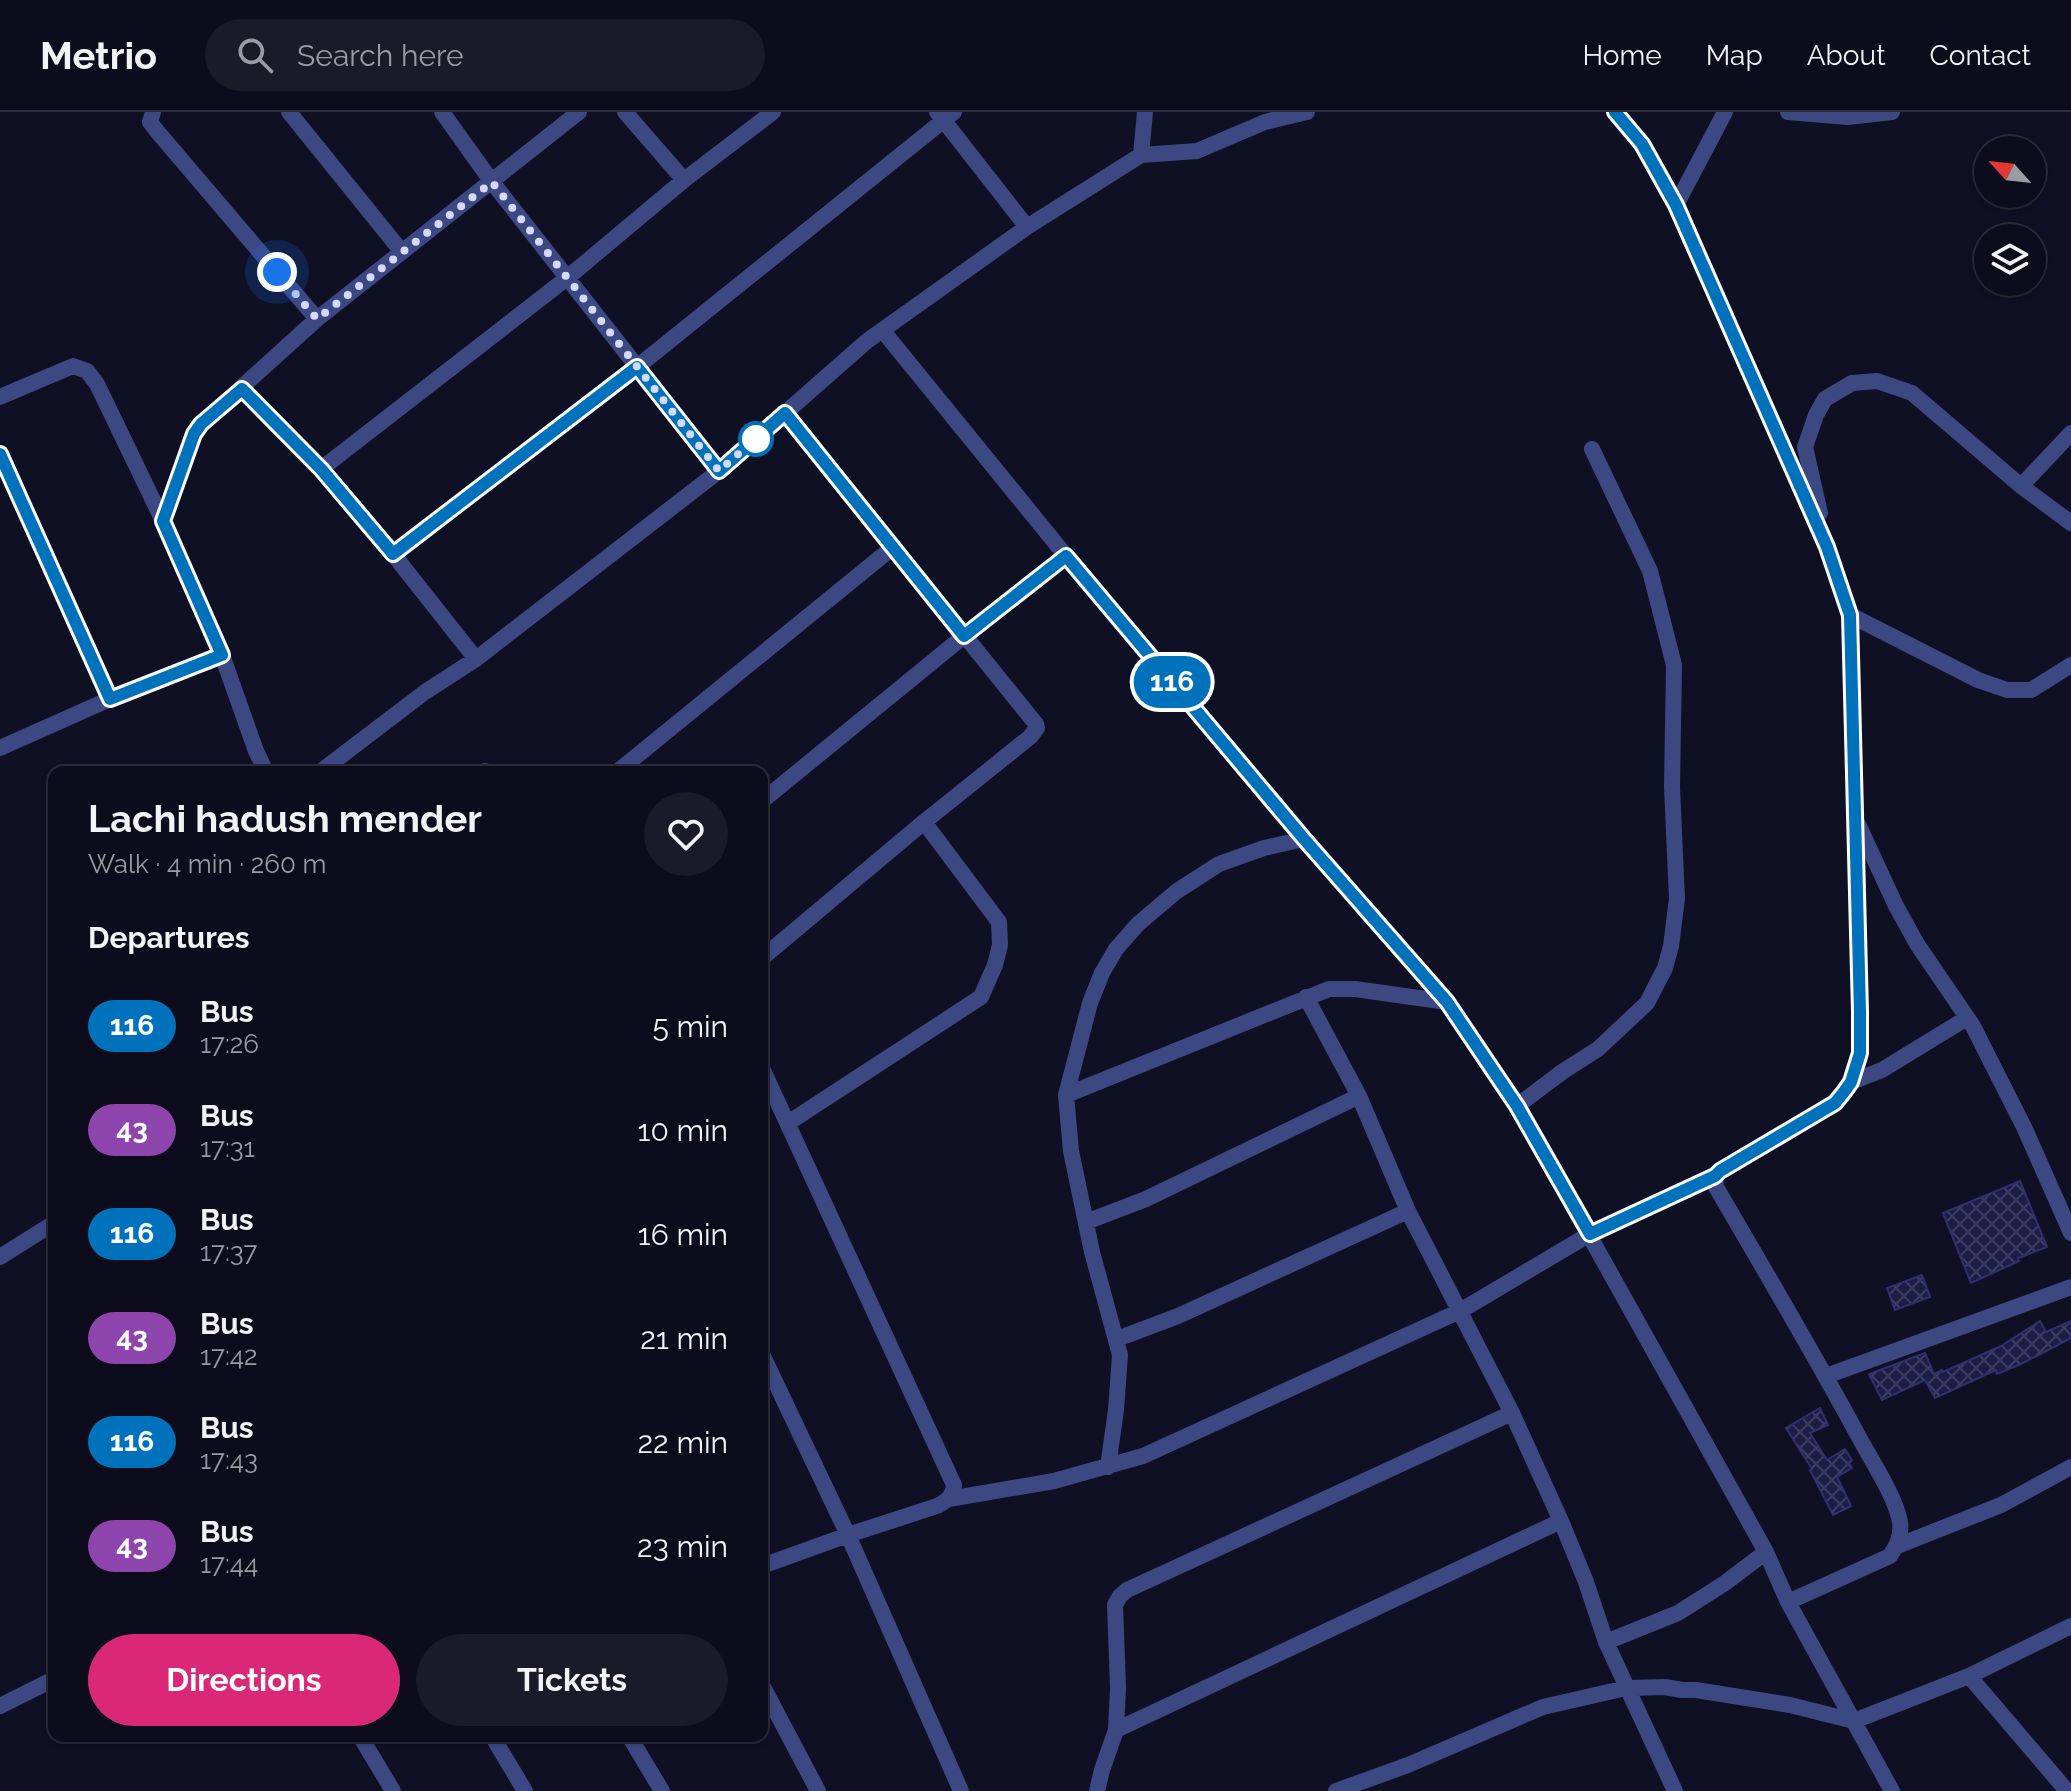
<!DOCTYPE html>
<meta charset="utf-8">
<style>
body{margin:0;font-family:Raleway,sans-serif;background:#1a1a29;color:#f1f3f6;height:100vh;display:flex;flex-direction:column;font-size:30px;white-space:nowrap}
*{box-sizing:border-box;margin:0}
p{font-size:26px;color:#9a9ba3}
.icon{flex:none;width:44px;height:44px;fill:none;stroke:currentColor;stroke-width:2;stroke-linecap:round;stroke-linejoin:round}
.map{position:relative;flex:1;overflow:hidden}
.details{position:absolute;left:48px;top:654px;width:720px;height:976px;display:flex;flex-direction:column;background:#0c0c1c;border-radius:16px;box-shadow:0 2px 6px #0004,0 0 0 2px #2c2c3b}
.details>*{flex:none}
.badge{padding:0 16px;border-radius:26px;font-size:28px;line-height:52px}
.needle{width:52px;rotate:297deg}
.tools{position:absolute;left:1974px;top:24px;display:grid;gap:16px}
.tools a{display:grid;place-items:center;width:72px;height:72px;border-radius:50%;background:#0c0c1c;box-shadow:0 2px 6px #0004,0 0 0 2px #2c2c3b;font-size:40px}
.you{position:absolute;width:40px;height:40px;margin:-20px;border:6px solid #fff;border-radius:50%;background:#1a73e8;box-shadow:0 0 0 12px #1a73e833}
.map>.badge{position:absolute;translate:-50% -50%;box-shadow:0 0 0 4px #fff}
h2{padding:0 40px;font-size:30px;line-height:72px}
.round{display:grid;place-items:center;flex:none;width:84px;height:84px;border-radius:42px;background:#1a1a29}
.overview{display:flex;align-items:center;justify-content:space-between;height:136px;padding:0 40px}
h1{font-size:38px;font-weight:700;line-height:60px}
.button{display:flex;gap:16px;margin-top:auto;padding:16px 40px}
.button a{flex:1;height:92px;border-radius:48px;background:#db2777;color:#fff;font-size:32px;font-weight:700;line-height:92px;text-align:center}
.button a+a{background:#1a1a29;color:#f1f3f6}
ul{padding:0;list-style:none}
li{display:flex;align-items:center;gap:24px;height:104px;padding:0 40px}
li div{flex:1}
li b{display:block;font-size:30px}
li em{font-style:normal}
li .badge{min-width:88px;font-weight:700;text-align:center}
header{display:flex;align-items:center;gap:48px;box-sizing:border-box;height:112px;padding:0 40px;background:#0c0c1c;border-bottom:2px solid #2c2c3b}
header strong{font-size:38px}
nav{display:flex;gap:44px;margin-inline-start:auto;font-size:28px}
.search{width:560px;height:72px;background:#1a1a29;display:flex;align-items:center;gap:20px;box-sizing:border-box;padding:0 28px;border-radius:44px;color:#9a9ba3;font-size:30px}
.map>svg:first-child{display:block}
.building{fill:url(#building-cross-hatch);stroke:#2f3070;stroke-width:2}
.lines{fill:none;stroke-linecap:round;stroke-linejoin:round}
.minor{stroke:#3c4882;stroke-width:16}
.line-casing{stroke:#fff;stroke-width:18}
.line{stroke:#0072bc;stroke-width:12}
.walk{stroke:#d5d9fd;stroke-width:8;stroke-dasharray:0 14.4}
.stop-dot{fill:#fff;stroke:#0072bc;stroke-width:4}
</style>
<header>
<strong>Metrio</strong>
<div class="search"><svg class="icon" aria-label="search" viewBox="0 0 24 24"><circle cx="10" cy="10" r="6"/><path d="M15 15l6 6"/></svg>Search here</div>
<nav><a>Home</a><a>Map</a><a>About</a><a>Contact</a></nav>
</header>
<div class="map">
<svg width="2071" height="1679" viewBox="0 0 2071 1679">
<defs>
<pattern id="building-cross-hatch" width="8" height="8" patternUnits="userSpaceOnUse" patternTransform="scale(2)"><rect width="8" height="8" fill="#1c1d45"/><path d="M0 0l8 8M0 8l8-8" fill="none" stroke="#3c3d61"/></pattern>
</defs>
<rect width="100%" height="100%" fill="#101025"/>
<path class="building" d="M2020,1069l27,66 -29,11 1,3 -48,22 -28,-70z
M1922,1163l8,22 -35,13 -8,-22z
M2040,1209l6,11 25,-11v17l-50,26 -24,10 -1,-4 -61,28 -10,-18 -43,20 -13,-26 56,-21 9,21 8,-4 1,2 58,-26z
M1820,1296l8,17 -18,8 17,27 18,-11 7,11 -3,3 3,5 -15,9 14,29 -18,9 -23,-45 2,-1 -26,-41z"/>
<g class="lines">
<path class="minor" d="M153,0l-3,10 6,8 161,189
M289,0l113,140
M442,0l50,70 227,289
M625,0l59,68
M937,0l90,115
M1788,0l60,5 44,-5
M1141,43l4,-43
M1676,93l49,-93
M883,219l183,225 238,283 143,163 70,104 249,446 22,50 104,189
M242,277l79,80 72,85 83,105
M0,285l73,-31 14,5 10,13 66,137 59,134 34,96 10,21
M0,342l110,245
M321,357l246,-191 117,-98 89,-68
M2021,374l50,-53
M1820,401l-15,-66 11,-32 9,-16 27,-16 25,-2 35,12 109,93 50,37
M163,409l31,-87 7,-10 116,-105 262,-207
M393,442l244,-187 317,-255
M1850,503l128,65 29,10h24l40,-25
M0,636l110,-49 112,-44
M485,659l1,1
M320,660l105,-80 51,-33 243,-188 148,-130 160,-114 114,-72 56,-4 68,-29 42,-10
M617,660l275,-224
M762,689l202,-165 102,-80
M1858,712l38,82 21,38 56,82 15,30 36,71 47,106
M762,846l162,-136 106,-85 7,-9 -1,-4 -251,-311
M1306,885l53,99 49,115 104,202 49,108 25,61 20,60 69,149
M762,956l192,417c-1,12 -7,16 -17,21l-89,29 -86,31
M1851,970l31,-12 85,-52
M1066,983l263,-106h26l92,13
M1517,994l45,-34 36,-23 49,-46 18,-35 6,-22 6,-47 -5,-112 2,-122 -24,-94 -58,-122
M788,1011l193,-126 14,-32 5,-20 -1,-23 -75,-100
M1715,1064l1,11c49,84 98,167 144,252 12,22 36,59 40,83 2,13 -3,24 -10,34l-102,46
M1086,1110l60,-23 213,-103
M0,1145l54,-34
M1117,1227l61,-23 230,-105
M762,1242l86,181 113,256
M1826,1264l245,-89
M1108,1355l8,-57 4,-55 -28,-103 -21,-101 -5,-56 24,-92 12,-30 14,-24 22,-25 39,-33 42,-27 45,-16 40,-9
M949,1387l105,-18 89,-25 317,-145 130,-77 125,-58 5,-5 115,-68 9,-11 7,-10 9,-29v-41l-10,-397 -23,-68 -151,-342 -34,-61 -27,-32
M1897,1434l104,-41 70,-38
M1606,1530l72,-29 47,-30 41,-31
M1969,1564l98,115
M762,1573l56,106
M0,1594l54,-27
M1116,1618l445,-209
M360,1624l33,55
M492,1624l33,55
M629,1624l33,55
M1097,1679l5,-21 14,-40 2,-43 -3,-82 5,-9 7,-6 385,-177
M1336,1679l72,-26 135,-58 83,-19 39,-1 17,3h14l94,15 64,16 115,-45 102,-50"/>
</g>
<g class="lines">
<defs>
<path id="line" d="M0,342l110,245 112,-44 -59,-134 31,-87 7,-10 41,-35 79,80 72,85 244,-187 82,104 66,-58 179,223 102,-80 238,283 143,163 70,104 73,128 125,-58 5,-5 115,-68 9,-11 7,-10 9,-29v-41l-10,-397 -23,-68 -151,-342 -34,-61 -27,-32"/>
</defs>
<use href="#line" class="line-casing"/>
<use href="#line" class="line"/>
<path class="walk" d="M277,160l40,47 175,-137 227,289 44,-39 -7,7"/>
</g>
<circle class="stop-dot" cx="756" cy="327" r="16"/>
</svg>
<div class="tools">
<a><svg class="needle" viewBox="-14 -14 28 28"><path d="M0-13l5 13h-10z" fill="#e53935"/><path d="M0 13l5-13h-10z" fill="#9a9ba3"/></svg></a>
<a><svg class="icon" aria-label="layers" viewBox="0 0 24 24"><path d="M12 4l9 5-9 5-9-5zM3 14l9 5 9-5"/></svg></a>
</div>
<div class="you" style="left:277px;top:160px"></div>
<b class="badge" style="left:1172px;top:570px;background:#0072bc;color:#fff">116</b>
<section class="details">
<div class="overview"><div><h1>Lachi hadush mender</h1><p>Walk · 4 min · 260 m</p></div><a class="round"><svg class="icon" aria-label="heart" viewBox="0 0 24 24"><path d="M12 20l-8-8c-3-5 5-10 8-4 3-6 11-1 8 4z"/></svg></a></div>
<h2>Departures</h2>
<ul>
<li><span class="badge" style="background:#0072bc;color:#fff">116</span><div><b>Bus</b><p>17:26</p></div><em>5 min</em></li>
<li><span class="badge" style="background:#8e44ad;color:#fff">43</span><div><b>Bus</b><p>17:31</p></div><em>10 min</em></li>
<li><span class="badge" style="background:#0072bc;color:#fff">116</span><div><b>Bus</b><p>17:37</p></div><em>16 min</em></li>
<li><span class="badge" style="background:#8e44ad;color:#fff">43</span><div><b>Bus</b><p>17:42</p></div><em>21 min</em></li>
<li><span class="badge" style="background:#0072bc;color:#fff">116</span><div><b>Bus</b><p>17:43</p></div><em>22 min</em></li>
<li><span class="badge" style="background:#8e44ad;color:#fff">43</span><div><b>Bus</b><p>17:44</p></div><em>23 min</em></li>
</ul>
<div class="button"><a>Directions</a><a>Tickets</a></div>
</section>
</div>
